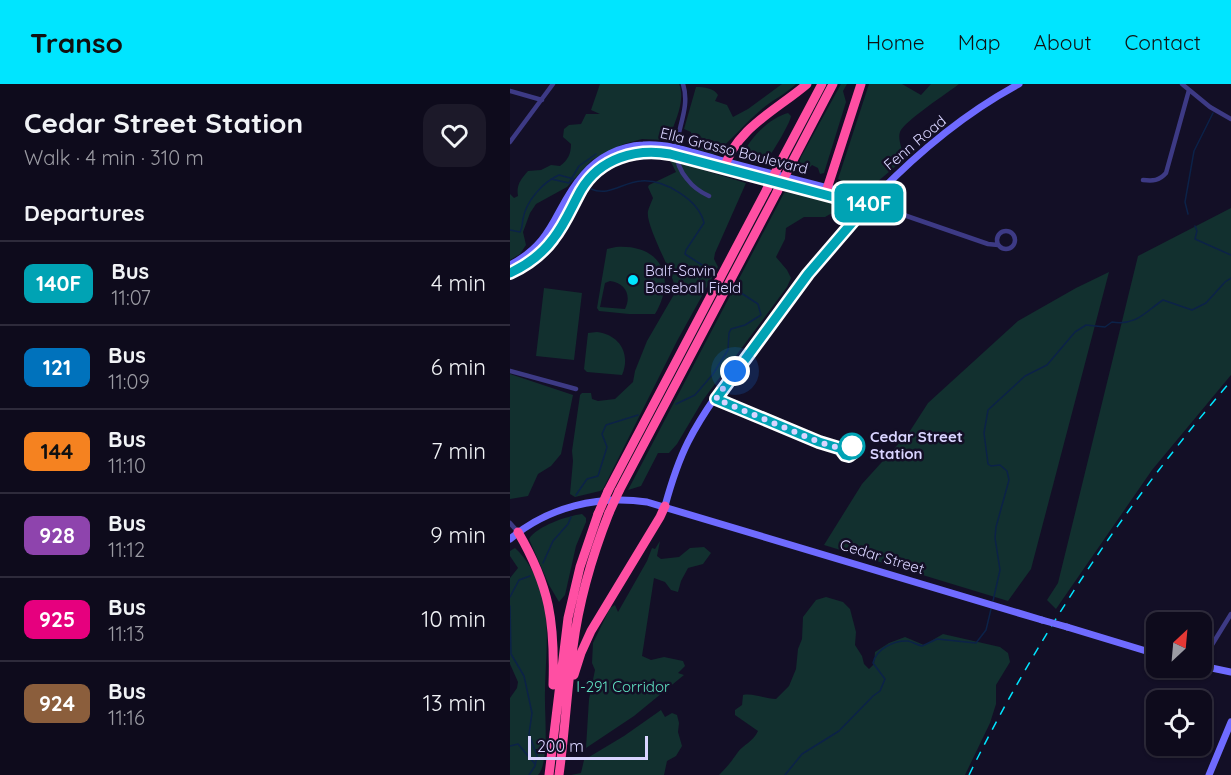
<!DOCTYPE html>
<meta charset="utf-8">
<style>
body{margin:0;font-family:Quicksand,sans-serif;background:#1c1929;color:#f1f3f6;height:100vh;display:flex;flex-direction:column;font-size:22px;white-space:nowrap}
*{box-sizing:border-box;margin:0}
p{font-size:20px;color:#9b9ba3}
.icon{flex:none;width:33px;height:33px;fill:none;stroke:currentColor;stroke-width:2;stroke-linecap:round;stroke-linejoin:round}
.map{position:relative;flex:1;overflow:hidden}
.drawer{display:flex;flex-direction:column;background:#0e0b1c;width:510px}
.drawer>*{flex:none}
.badge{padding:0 12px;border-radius:9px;font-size:21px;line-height:39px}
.needle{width:39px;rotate:26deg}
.buttons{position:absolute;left:636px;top:528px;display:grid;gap:12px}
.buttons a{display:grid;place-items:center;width:66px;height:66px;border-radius:12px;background:#0e0b1c;box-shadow:0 2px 4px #0004,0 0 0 2px #2e2b3b;font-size:30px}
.scale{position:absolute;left:18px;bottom:15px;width:120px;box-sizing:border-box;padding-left:6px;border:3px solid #d9d4ff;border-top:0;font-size:16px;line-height:21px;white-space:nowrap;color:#d9d4ff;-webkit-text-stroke:4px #130f26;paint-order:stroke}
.you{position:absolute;width:30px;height:30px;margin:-15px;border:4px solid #fff;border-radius:50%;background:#1a73e8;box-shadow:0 0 0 9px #1a73e833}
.map>.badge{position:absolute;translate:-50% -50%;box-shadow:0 0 0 3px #fff}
h2{padding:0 24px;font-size:22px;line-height:54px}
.round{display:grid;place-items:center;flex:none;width:63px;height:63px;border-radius:18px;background:#1c1929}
.headline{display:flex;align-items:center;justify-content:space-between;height:102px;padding:0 24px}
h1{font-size:28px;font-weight:800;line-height:45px}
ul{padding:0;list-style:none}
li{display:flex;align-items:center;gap:18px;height:84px;padding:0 24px;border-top:2px solid #2e2b3b}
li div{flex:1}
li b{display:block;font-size:22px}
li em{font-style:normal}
li .badge{min-width:66px;font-weight:700;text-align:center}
header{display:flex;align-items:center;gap:36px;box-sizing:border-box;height:84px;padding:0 30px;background:#00e5ff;color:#111}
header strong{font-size:28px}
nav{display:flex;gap:33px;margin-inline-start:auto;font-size:21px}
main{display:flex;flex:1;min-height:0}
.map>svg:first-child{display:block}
.green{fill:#12302f;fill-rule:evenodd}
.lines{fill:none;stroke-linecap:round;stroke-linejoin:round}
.stream{stroke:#0c2248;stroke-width:1.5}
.street{stroke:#3d3a85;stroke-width:4.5}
.secondary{stroke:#6f6bff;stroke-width:7}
.highway{stroke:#ff4fa3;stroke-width:9}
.rail{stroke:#00e5ff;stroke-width:1.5;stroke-dasharray:9 8;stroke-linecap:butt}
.secondary-bridge{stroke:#6f6bff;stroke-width:7}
.highway-bridge{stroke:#ff4fa3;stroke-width:9}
.line-casing{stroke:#fff;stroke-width:14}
.line{stroke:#00a3b4;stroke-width:9}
.walk{stroke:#d9d4ff;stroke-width:6;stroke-dasharray:0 10.8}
.poi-dot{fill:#00e5ff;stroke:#130f26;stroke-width:2}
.stop-dot{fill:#fff;stroke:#00a3b4;stroke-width:3}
.labels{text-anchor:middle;stroke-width:5;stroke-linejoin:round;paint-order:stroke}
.street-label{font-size:15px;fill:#d9d4ff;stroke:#130f26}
.poi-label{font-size:15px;fill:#d9d4ff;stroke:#130f26;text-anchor:start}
.stop-label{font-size:15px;font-weight:bold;fill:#d9d4ff;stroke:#130f26;text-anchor:start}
.park-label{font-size:15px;fill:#5fe0c0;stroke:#130f26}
</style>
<header>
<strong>Transo</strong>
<nav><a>Home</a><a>Map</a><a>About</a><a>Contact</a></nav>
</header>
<main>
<section class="drawer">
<div class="headline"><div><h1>Cedar Street Station</h1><p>Walk · 4 min · 310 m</p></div><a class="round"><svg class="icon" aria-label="heart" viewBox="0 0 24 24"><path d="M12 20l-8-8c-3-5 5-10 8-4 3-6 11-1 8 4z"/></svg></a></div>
<h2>Departures</h2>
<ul>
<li><span class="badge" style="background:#00a3b4;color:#fff">140F</span><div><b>Bus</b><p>11:07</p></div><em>4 min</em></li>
<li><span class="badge" style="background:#0072bc;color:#fff">121</span><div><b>Bus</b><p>11:09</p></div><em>6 min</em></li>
<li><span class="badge" style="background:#f58220;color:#111">144</span><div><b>Bus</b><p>11:10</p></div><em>7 min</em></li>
<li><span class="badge" style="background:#8e44ad;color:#fff">928</span><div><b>Bus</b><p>11:12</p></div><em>9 min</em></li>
<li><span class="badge" style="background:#e6007e;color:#fff">925</span><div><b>Bus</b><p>11:13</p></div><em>10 min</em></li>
<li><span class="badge" style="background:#8b5e3c;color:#fff">924</span><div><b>Bus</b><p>11:16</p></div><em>13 min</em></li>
</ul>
</section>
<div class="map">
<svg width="721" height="691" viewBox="0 0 721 691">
<rect width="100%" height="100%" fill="#130f26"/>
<path class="green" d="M90,0h79c7,16 -4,37 -9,52l-7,4 -21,-1 -18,5 -32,16 -25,27 -31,17 -6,9 -7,19 3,13 -6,9 -10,6v-66l4,4 4,-2c-2,-11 3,-17 10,-25l13,-1 10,-5 9,1c8,-6 11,-12 11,-22l-8,-7 1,-8 5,-4 12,-1 5,-10h14l-9,-4z
M272,0h14c-10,10 -24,16 -34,25 -17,14 -31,32 -48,45l-26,-8v-4l3,-1v-9l-7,-3 12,-42c8,0 18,1 22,8l-3,6 12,4 6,12 15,-8z
M331,0h6l-4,7 3,11 -22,71 -4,1 -2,-6 -6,-3 -7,7h-6l-2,-3 4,-12z
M359,0h33l19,11 10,-11h28c-10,8 -56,38 -59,48 -3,8 4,19 3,28l-33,28 -24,-5 -8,-4z
M278,29l3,3c-1,8 -20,39 -27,48l-3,1 -18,-6 -1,-3c7,-17 27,-38 46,-43z
M160,76l76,23 -31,70 -1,6 4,8 -41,74 -74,148 -3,2 -25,6 -5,-3 3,-33 -1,-10 8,-56 2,-2h9l1,6 6,2 17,-2 18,-17 2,-11 12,-30 29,-50c-3,-19 -31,-66 -28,-80 1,-4 3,-8 5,-13l-5,-11 1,-2 27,-13z
M276,108l44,11 6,4 -2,5 -9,5h-21l-18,11 -1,11 -9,18 11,13 4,8 -4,9 -84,113 -26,44 -8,9h-11l-17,33 -13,4 156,-297z
M721,124v167l-79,95 -96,139 -9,-9 11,-17 80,-327z
M106,163c45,-3 61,30 39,67h-26l-30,-3 -2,-3 10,-59zM100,197c15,2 22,14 15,28l-25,-2 5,-24z
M599,188l-78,297 -23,32 -184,-56 38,-61 48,-53 18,-28 90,-82 58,-33z
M34,204l38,5 -8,67 -38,-4z
M87,248c23,3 34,22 25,43l-35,-3 -3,-3 4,-36z
M0,290l63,21 -12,59 -10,12 -13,8 -10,22 -18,3z
M72,430l4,4v4l-10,24 -11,49 -6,7 -10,-17 -20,-46c8,-13 38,-23 53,-25z
M150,457l-3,15 4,3 18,-2 11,-9 14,-1 7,6 -8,11 -15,4 -7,13 -3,11 -7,-2 -6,-8 -11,-4 -12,78 9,4 13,-3 19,4 2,5 -7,7 6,2 -50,41 -48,32 3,-49 6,-29 -3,-7 1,-20 17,-35 5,-3 3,7 29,-51 5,-13 3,1z
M5,464c12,11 21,27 26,43 11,36 3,75 4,111 0,16 4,62 -7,73h-28v-77l7,-10 1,-6 -8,-18v-86l8,-10 -8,-12v-5z
M316,513l17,5 7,7 6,23 -1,13 7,11 2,8 5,5 5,-5 1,-12 14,-9 16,-6 19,8 19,-11 57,13 8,6 2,9 -14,23v19l-6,19 -25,52h-246c9,-9 12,-13 19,-23 6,-8 15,-10 20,-21l-23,-16v-5l7,-5 1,-10c11,-2 22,4 33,4l13,-13 7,-17 2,-20 4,-10 1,-22 13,-17z
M151,626l4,7 7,-4 5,2 2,8 -1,9 4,14 -6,10 -9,5 -3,14h-93l10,-2 3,-13 40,-24z"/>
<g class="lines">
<path class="stream" d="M41,95l18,4 10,-17 17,-12
M81,105c18,8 32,-7 50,-8 23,-2 58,19 63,42l-18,27 -1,4 17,11 15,13
M678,130l-3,-12 9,-51 19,-38
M685,142l2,5 -2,8 36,16
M0,146l10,2c3,-5 2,-8 3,-13 3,-18 20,-37 36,-44l15,4
M166,320l19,-9 18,-21 15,-24 1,-17 2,-4 14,-4 16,-10 -3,-11 -26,-17
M66,411l11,-16 11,-3 9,-29 -5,-13 4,-9 32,-10
M33,479l10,-22 15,-17 3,-7
M0,513l9,-17 11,-4
M483,517l7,-31 -5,-32 1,-11 13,-47 -2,-9 -7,-6 -9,1 -3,-2 -4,-31 4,-23 37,-34 22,-11 28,-33 11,-7 19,2 7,-5c25,4 34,-11 51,-22l29,10 14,-7 19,-21 6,-4
M0,522l1,48 13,22 8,37 -3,21 8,22 -2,10 -6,9
M0,662l8,-2 17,20
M275,691l17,-21 37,-23 34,-35 7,-5 5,-12 -12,-16c3,-14 21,-23 35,-22 5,1 9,4 14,5l15,-7 39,4 10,-13 5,-21"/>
<path class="street" d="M173,0c11,34 -23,63 4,95 6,8 13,13 22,17
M672,0l28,23 21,12
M0,7l32,9
M0,58l43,-58
M633,96c10,1 16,1 23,-7l23,-83
M359,119l119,41 10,1
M487 156a9 9 0 1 1 18 0a9 9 0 1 1-18 0Z
M0,287l66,18
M206,315l103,44 23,6 3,6 6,1 3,-5 -2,-5 -7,-1 -3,4
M0,439l8,9
M692,577l29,-47"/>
<path class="secondary" d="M0,181c46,-24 44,-57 73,-90 15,-18 37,-29 60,-30 27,-2 54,9 80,16 43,11 85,22 128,33l13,4 5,5
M0,189c17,-8 32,-19 43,-35 12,-15 18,-33 28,-49 19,-29 52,-41 86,-36l193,51 9,-1
M155,422c6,-22 13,-44 23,-64 20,-39 49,-74 75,-109 70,-95 150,-192 256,-249
M0,455c38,-32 88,-44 137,-37l395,118
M557,543l89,27
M692,582l29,6
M699,691l22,-53"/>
<path class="highway" d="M269,81l43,-81
M279,84l44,-84
M214,85c11,-40 54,-60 83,-85
M315,111l36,-111
M98,407l159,-302
M109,407l158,-299
M8,448c32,55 37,90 35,153
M64,591l7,-22 10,-22 69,-114 5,-11
M39,691l19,-157 12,-51 18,-53
M49,691c6,-43 8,-86 14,-128 6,-46 19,-91 36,-134"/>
<path class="rail" d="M459,691c70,-142 159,-274 262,-394"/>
<path class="secondary-bridge" d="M532,536l25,7"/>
<path class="highway-bridge" d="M257,105l12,-24
M267,108l12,-24
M99,429l10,-22
M88,430l10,-23"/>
</g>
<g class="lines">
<defs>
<path id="line" d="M0,189c17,-8 32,-19 43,-34 12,-15 19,-33 28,-49 19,-32 55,-42 89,-36l190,50 9,-1 -61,71 -92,125 103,43 23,7 4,-4 3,-1 5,5 -1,4 -4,3 -4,-1 -3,-4"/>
</defs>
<use href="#line" class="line-casing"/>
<use href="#line" class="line"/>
<path class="walk" d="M225,287l-19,28 103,43 23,7 4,-4 6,1"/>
</g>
<circle class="poi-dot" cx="123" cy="196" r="6"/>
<circle class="stop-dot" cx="342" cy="362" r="12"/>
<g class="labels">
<g class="street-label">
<text transform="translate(405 59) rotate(-40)" y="5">Fenn Road</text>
<text transform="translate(224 67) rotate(14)" y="5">Ella Grasso Boulevard</text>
<text transform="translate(372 473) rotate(17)" y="5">Cedar Street</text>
</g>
<g class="poi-label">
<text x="135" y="192">Balf-Savin<tspan x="135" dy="17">Baseball Field</tspan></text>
</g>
<g class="stop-label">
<text x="360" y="358">Cedar Street<tspan x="360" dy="17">Station</tspan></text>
</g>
<g class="park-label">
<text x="113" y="608">I-291 Corridor</text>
</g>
</g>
</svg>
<div class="buttons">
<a><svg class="needle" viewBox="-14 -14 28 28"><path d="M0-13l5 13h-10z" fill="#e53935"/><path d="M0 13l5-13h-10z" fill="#9b9ba3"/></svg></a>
<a><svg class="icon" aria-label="locate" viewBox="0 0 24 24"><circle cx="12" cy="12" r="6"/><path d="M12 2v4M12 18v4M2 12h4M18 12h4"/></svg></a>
</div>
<div class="scale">200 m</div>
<div class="you" style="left:225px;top:287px"></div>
<b class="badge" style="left:359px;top:119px;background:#00a3b4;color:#fff">140F</b>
</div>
</main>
